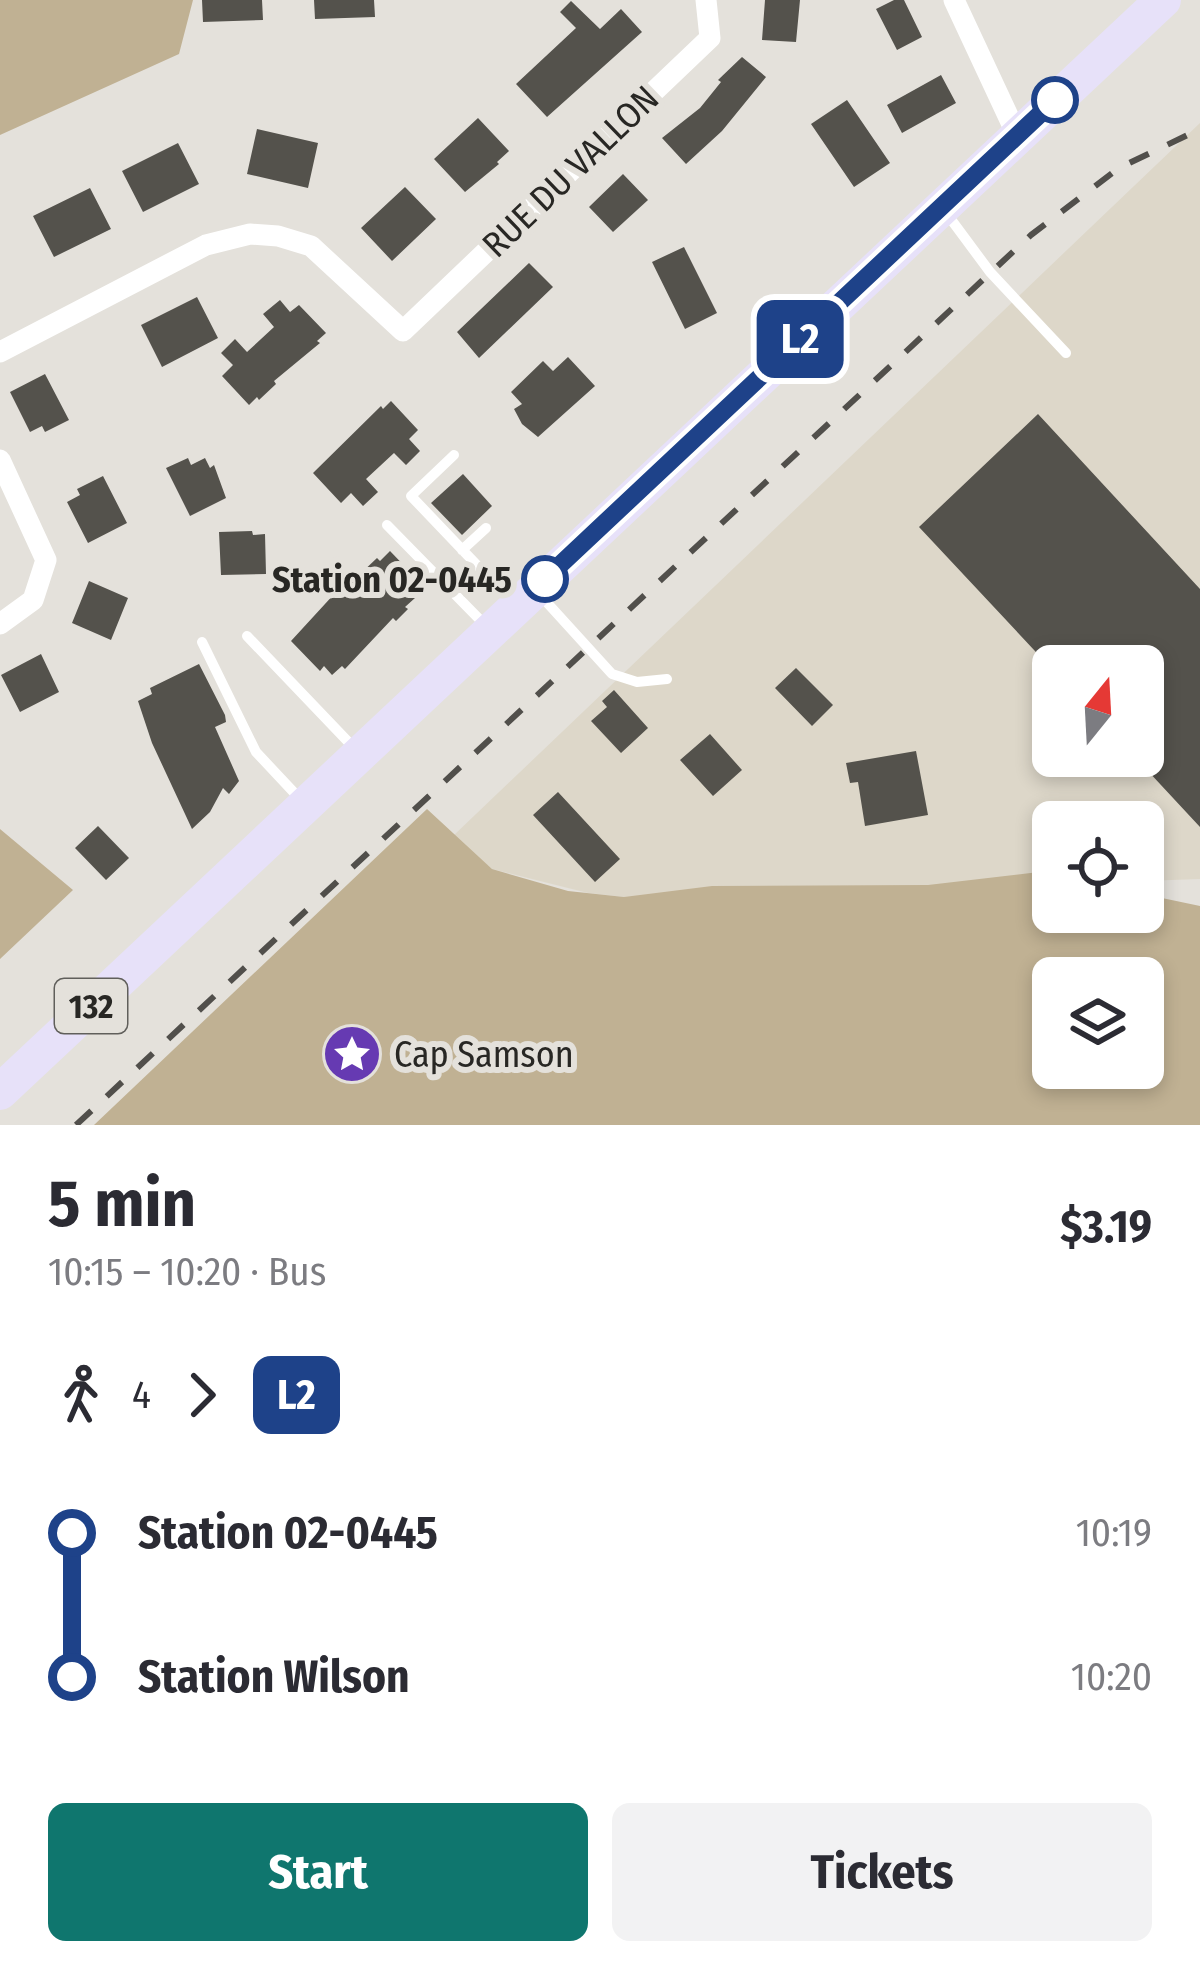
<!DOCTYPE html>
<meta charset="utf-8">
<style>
body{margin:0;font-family:"Fira Sans Condensed",sans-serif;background:#f2f2f3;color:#2b2b33;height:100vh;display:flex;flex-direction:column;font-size:45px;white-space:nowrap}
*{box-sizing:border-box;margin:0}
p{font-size:39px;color:#7c7c81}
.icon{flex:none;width:66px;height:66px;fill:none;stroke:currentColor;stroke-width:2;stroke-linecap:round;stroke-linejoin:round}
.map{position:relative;height:1125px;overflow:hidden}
.details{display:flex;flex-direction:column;background:#fff;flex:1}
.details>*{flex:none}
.badge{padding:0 24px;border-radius:18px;font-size:42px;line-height:78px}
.needle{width:78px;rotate:18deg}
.fabs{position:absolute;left:1032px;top:645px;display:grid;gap:24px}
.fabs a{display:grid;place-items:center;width:132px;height:132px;border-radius:18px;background:#fff;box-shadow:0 6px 18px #0003;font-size:60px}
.map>.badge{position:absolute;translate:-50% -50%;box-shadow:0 0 0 6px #fff}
.legs{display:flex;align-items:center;gap:18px;height:132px;padding:0 48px;font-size:39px}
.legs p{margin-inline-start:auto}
.summary{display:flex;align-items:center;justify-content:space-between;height:204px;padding:0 48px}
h1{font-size:66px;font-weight:700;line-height:90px}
.button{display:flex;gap:24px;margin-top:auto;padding:24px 48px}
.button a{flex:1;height:138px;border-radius:18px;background:#0f766e;color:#fff;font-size:48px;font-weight:700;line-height:138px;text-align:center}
.button a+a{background:#f2f2f3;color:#2b2b33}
ul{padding:0 48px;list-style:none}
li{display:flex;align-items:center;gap:42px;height:144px;font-size:45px}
li i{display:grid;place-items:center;width:18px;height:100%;margin:0 15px;background:currentColor}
li i::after{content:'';width:30px;height:30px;margin:-15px;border:9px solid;border-radius:50%;background:#fff}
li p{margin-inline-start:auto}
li:first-child i{background:linear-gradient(#0000 50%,currentColor 0)}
li:last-child i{background:linear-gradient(currentColor 50%,#0000 0)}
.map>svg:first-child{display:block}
.built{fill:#ddd7c9;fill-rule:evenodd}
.green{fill:#c0b193;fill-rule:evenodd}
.building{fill:#54524c}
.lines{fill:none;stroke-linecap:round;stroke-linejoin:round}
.service{stroke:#fff;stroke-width:10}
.minor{stroke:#fff;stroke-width:21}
.primary{stroke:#e7e1f9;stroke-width:36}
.rail{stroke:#514f4b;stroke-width:6;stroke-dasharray:21 21;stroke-linecap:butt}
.line-1-casing{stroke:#fff;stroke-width:27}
.line-1{stroke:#1e4289;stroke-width:18}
.stop-1-dot{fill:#fff;stroke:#1e4289;stroke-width:6}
.labels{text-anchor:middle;stroke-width:12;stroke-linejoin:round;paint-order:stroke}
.shield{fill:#e4e1db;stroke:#605f5b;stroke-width:3}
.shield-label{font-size:33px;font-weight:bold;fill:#282724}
.street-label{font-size:36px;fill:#282724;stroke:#e4e1db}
.stop-label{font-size:36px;font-weight:bold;fill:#282724;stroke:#e4e1db;text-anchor:end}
.poi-label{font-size:36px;fill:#282724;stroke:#e4e1db;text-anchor:start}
</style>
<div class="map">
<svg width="1200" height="1125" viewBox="0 0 1200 1125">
<rect width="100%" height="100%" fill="#e4e1db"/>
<path class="built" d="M1200,123v756l-57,2v-59h-90v61l-429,14 -36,-4 -96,-24 -39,-33zM1053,666h90v90h-90z"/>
<path class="green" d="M0,0h193l-14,54 -179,81z
M427,809l65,60 76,22 56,6 88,-11 216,-1 111,-13 14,3v37h90v-18l57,12v219h-1106zM1143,978v90h-90v-90z
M0,829l73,61 -73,69z"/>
<path class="building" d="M202,0h60l1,20 -60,2z
M314,0h60l1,17 -60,2z
M765,0h35l-4,42 -34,-2z
M894,0h10l18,37 -25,13 -21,-41z
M571,1l29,28 21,-20 21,23 -95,85 -31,-33 60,-56 -16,-16z
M742,57l24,20 -44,54 -36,33 -24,-26 38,-30 21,-26 -3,-2z
M941,75l15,28 -54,30 -15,-28z
M847,100l43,63 -36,24 -43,-63z
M478,118l31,33 -12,11 2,2 -34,28 -31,-33z
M257,129l61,14 -10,45 -61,-14z
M178,143l21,41 -56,28 -21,-41z
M623,174l25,26 -35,32 -24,-25z
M405,187l31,32 -44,42 -31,-33z
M90,188l21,41 -57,28 -21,-41z
M684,247l33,66 -32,16 -33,-67z
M529,263l24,24 -74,71 -22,-26z
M197,297l21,41 -56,29 -21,-42z
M280,300l10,12 9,-7 27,28 -9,8 3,2 -46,38 2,3 -17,16 -2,-3 -8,8 -27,-29 11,-11 -12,-12 14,-14 12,13 27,-25 -11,-13z
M568,357l27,29 -57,51 -16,-13 -8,-15 8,-5 -11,-12 32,-31 10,10z
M45,374l24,46 -24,12 -3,-6 -12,6 -20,-40z
M391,401l27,29 -9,9 11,12 -14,14 -12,-12 -28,26 12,13 -15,14 -12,-13 -10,10 -28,-30 68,-67 2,3z
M1038,414l162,175v238l-66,-71h9v-90h-94l-130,-139z
M188,458l3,7 14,-7 5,10 4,-3 12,33 -36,18 -24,-48z
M463,474l29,32 -30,29 -31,-32z
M103,476l24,47 -39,20 -21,-41 13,-7 -3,-6z
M252,531l1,4 12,-1 1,40 -45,1 -2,-43z
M390,551l26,27 -10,9 9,11 -10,9 3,2 -12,12 -3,-3 -48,51 -3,-3 -10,9 -8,-9 -4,5 -29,-30 45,-49 2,3 39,-37 3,3z
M89,581l39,17 -17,42 -39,-17z
M41,654l18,38 -39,20 -19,-37z
M199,664l26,51 1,7 -11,5 24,54 -10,13 -6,-6 -13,24 -18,17 -40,-86 -14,-42 14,-7 -2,-6z
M796,668l37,37 -21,21 -37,-38z
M614,690l34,38 -27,25 -30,-32 16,-14 -5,-6z
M710,734l32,36 -29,26 -33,-36z
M916,751l12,64 -63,11 -7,-44 -8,1 -4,-20z
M558,792l62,67 -25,23 -62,-67z
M98,826l31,32 -23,22 -31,-32z"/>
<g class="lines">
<path class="service" d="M947,214l43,58 76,81
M454,455l-43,41 103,108
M387,525l101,103
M462,550l24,-22
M541,596l71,78 25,8 30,-3
M247,636l109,114
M202,642l54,110 45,48"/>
<path class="minor" d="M954,0l63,135
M0,352l206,-107 44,-11 28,2 33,10 92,85 307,-293 -4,-38
M0,460l46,100 -13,40 -33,24"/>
<path class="primary" d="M0,1092l1163,-1092"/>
<path class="rail" d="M76,1125l955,-890 88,-67 81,-39"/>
</g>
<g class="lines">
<defs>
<path id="line-1" d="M545,579l510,-479"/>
</defs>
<use href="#line-1" class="line-1-casing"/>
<use href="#line-1" class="line-1"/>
</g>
<defs>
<symbol id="sight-disc" viewBox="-11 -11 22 22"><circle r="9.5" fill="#663ab2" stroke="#e4e1db"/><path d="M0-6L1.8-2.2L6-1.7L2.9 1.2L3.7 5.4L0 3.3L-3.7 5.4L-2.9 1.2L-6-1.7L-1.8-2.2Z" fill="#fff"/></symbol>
</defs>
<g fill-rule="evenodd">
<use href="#sight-disc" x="319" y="1021" width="66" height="66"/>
</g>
<g class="stop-1-dot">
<circle cx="1055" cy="100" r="21"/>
<circle cx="545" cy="579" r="21"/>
</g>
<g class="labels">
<rect class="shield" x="55" y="979" width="72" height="54" rx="9"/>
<g class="shield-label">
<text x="91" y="1018">132</text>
</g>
<g class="street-label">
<text transform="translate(570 171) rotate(-44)" y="13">RUE DU VALLON</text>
</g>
<g class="stop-label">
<text x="512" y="592">Station 02-0445</text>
</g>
<g class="poi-label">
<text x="394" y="1067">Cap Samson</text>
</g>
</g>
</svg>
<div class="fabs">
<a><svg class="needle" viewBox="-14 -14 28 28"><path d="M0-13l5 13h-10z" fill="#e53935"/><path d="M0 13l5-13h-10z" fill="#7c7c81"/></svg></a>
<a><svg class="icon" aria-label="locate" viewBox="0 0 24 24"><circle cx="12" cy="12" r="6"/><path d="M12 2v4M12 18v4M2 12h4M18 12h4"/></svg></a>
<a><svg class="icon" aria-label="layers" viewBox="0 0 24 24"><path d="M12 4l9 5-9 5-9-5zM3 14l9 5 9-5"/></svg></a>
</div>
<b class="badge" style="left:800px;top:339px;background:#1e4289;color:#fff">L2</b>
</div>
<section class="details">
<div class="summary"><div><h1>5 min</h1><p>10:15 – 10:20 · Bus</p></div><b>$3.19</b></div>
<div class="legs"><svg class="icon" aria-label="walk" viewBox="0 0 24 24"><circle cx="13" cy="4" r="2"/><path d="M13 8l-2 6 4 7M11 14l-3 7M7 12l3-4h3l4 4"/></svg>4<svg class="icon" aria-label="forward" viewBox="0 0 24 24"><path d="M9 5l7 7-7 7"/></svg><b class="badge" style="background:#1e4289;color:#fff">L2</b></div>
<ul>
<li><i style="color:#1e4289"></i><b>Station 02-0445</b><p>10:19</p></li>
<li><i style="color:#1e4289"></i><b>Station Wilson</b><p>10:20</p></li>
</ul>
<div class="button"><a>Start</a><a>Tickets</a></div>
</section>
